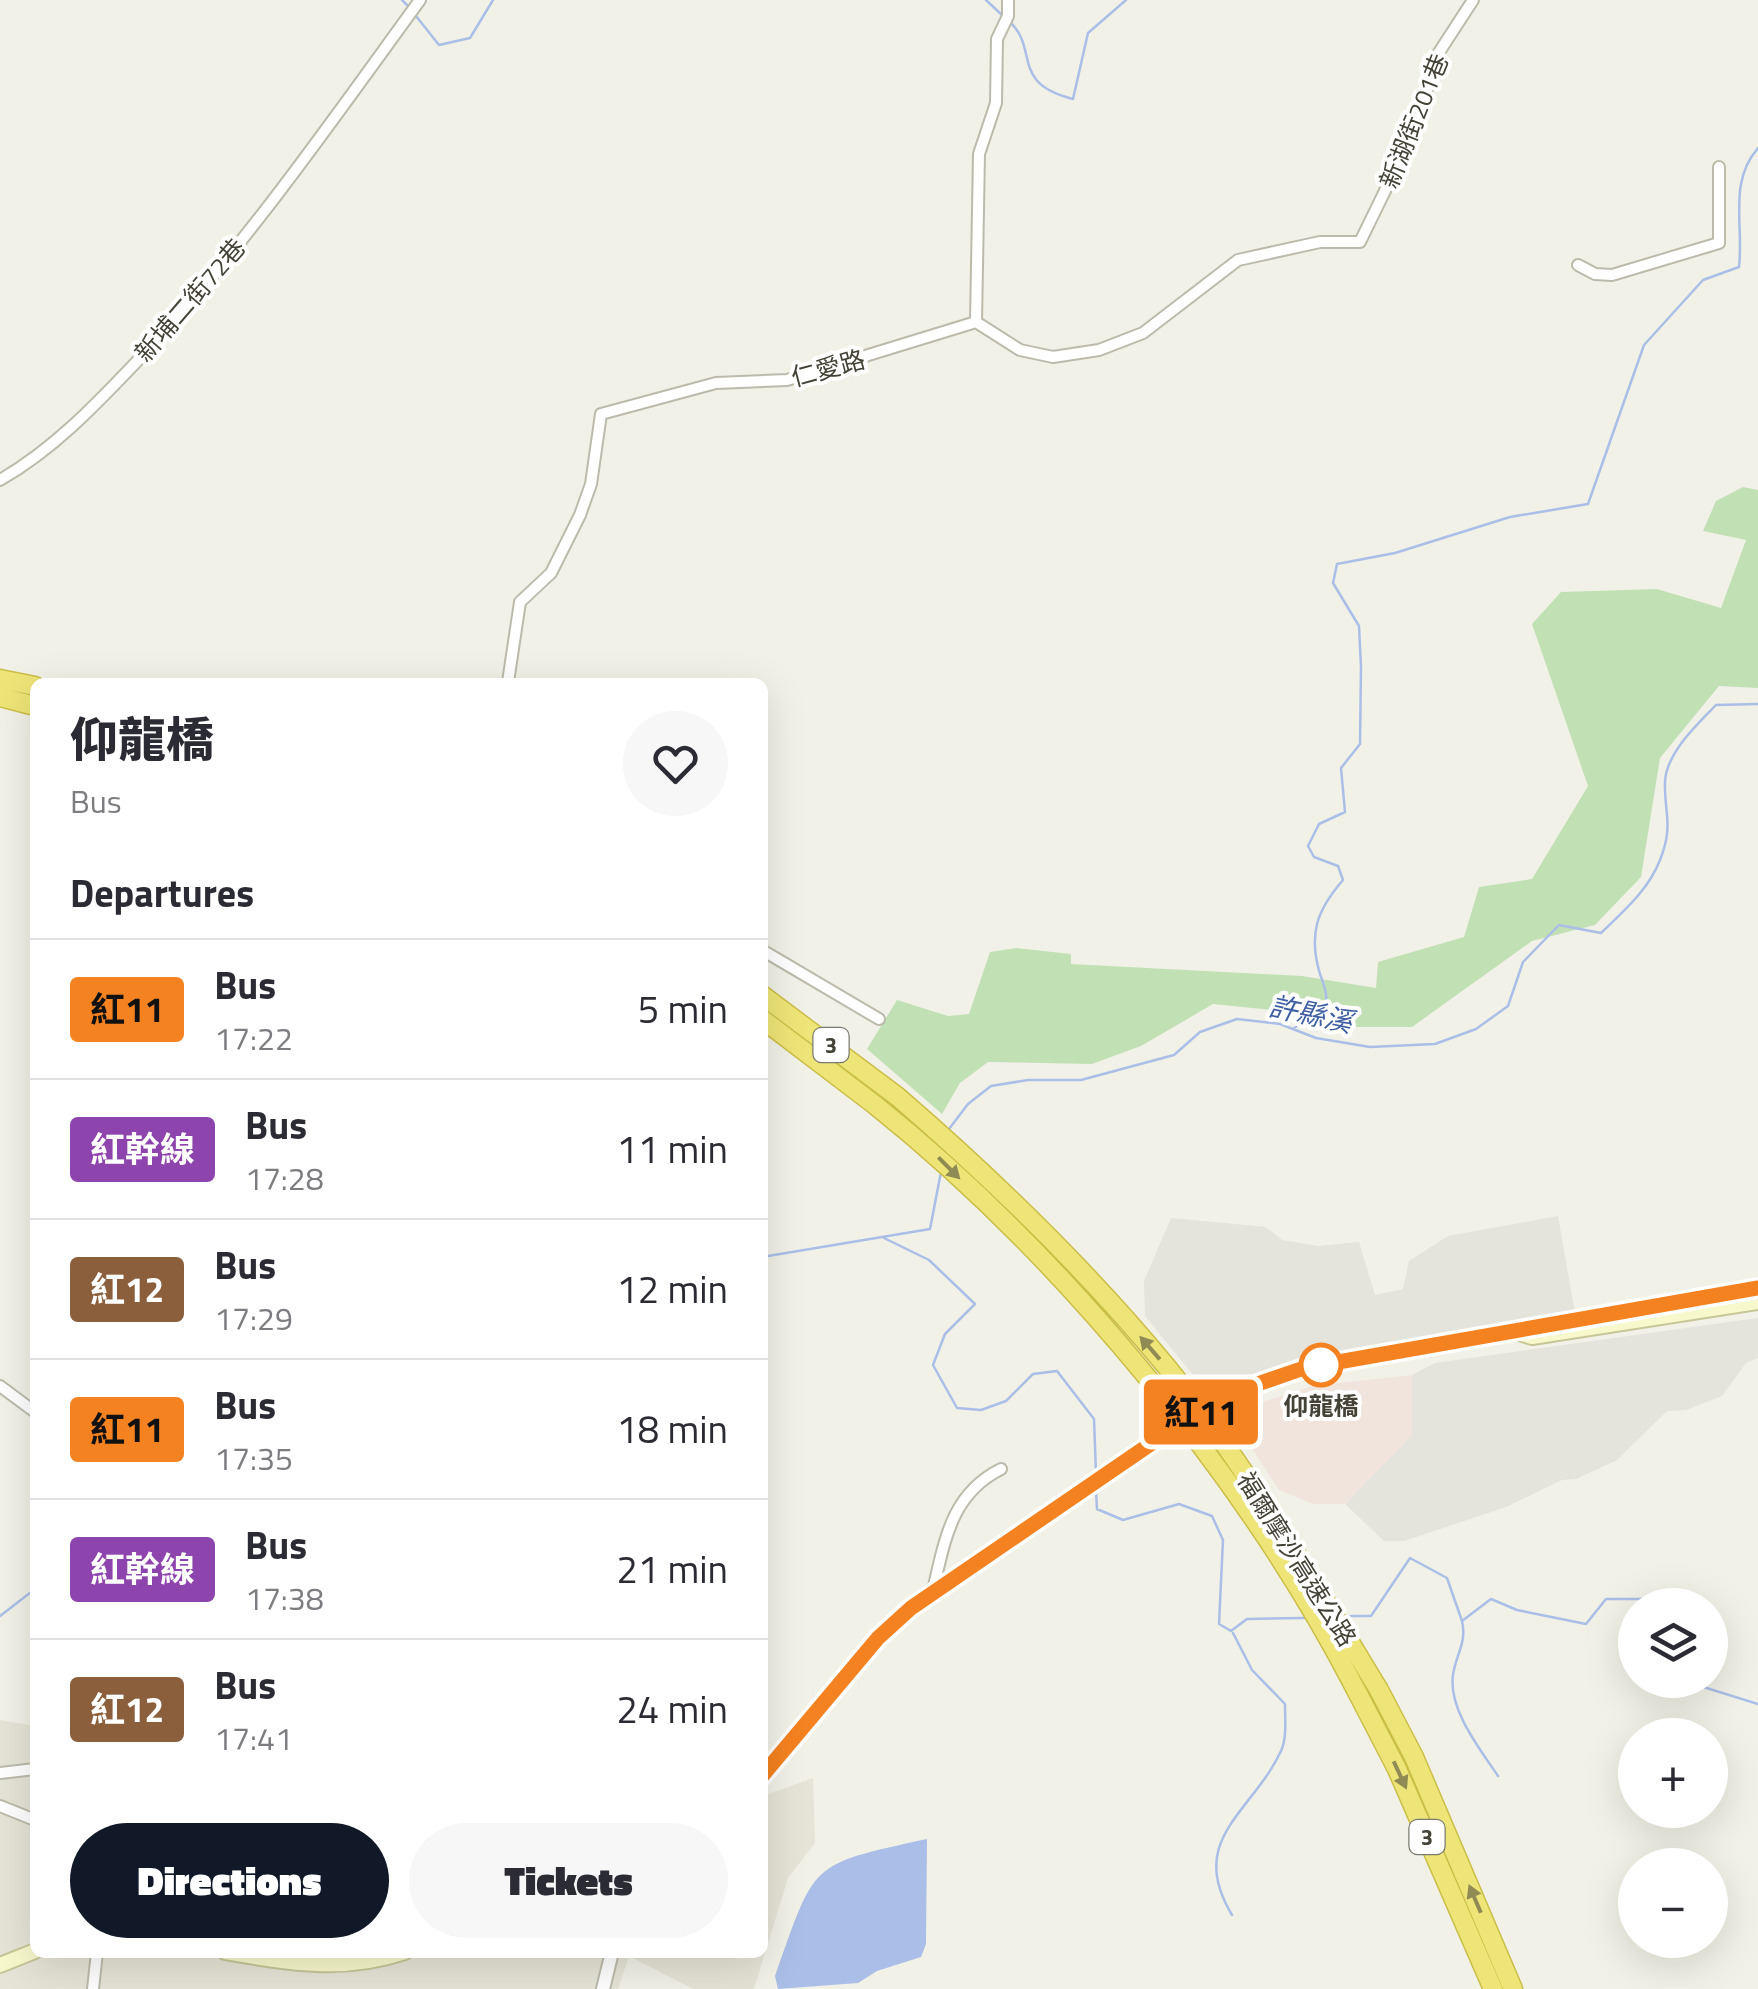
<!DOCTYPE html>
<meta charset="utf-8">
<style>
body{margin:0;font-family:"Titillium Web","Noto Sans TC",sans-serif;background:#f7f7f7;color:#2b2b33;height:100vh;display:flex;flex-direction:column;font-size:38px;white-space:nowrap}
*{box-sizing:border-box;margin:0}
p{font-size:32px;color:#7c7c81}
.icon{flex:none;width:55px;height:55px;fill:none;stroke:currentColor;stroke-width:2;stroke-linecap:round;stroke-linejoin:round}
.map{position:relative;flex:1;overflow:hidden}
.sheet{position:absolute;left:30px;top:678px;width:738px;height:1280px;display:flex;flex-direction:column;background:#fff;border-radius:15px;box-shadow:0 10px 40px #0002}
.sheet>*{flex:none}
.badge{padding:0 20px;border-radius:8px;font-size:35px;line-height:65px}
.fabs{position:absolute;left:1618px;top:1588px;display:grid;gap:20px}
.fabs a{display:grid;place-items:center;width:110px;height:110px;border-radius:50%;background:#fff;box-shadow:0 10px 40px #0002;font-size:50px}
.map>.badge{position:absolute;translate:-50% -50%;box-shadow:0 0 0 5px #fff}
h2{padding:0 40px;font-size:38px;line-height:90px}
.round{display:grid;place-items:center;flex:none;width:105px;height:105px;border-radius:52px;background:#f7f7f7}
.overview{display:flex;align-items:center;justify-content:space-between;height:170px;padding:0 40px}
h1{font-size:48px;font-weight:800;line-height:75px}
.button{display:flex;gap:20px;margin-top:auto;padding:20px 40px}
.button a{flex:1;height:115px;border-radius:60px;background:#111827;color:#fff;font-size:40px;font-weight:800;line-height:115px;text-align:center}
.button a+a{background:#f7f7f7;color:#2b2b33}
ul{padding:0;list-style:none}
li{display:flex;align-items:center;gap:30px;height:140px;padding:0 40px;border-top:2px solid #e1e1e2}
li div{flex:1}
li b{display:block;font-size:38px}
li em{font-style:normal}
li .badge{min-width:110px;font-weight:700;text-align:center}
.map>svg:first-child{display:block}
.residential{fill:#e5e4d6}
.industrial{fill:#e4e3dc}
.medical{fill:#f1e4dc}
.green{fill:#c1e1b5}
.water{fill:#abbee7}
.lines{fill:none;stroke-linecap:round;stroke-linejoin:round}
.stream{stroke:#abbee7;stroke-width:2.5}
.minor-casing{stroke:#bcbbab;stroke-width:14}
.tertiary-casing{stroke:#bcbbab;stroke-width:16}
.secondary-casing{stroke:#c6c698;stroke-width:18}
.motorway-casing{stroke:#cbbe48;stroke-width:21}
.minor{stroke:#fff;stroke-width:10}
.tertiary{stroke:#fff;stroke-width:12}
.secondary{stroke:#f7f8cb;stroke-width:14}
.motorway{stroke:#ede577;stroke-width:18}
.motorway-bridge-casing{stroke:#cbbe48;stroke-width:21;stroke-linecap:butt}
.motorway-bridge{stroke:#ede577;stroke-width:18}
.oneway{fill:#908b54}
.line-casing{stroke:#fff;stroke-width:22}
.line{stroke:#f58220;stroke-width:15}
.stop-dot{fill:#fff;stroke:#f58220;stroke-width:5}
.labels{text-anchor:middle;stroke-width:8;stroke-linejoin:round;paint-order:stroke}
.shield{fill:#fff;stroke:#7c7b73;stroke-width:2.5}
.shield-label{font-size:22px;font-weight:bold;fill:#444237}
.street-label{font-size:25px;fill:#444237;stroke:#fff}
.stop-label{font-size:25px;font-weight:bold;fill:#444237;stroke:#fff}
.water-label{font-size:28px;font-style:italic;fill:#3d5da3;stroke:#fff}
</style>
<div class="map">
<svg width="1758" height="1989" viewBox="0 0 1758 1989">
<rect width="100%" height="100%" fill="#f2f1e7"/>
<path class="residential" d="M0,1720l35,6v226h727l1,-156 50,-18 2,65 -27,35 -34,111h-61l-64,-33 -11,33h-618z"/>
<path class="industrial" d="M1558,1216l17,97 -274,46 -90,38 -66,-81 -1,-35 27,-63 95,9 16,13 36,6 41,-4 16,53 28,-6 6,-28 39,-25z
M1758,1318v40l-12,5 -24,33 -36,14 -19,1 -50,49 -41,19 -14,1 -56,27 -102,34h-20l-39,-37 66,-69 1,-60 23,-12z"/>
<path class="medical" d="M1412,1375v60l-67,69h-32l-34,-14 -41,-63 21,-7 -2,-16 55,-18z"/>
<path class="green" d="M1743,487l15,3v198l-39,-2 -59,72 -19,119 -46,48 -63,16 -120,86h-71l-69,-17 -59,-6 -72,42 -49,18 -104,-2 -28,21 -18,31 -75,-65 30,-49 51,16 21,-2 21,-62 26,-4 55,6v10l231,12 74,12 2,-26 86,-25 15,-50 53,-8 56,-93 -56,-162 29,-32 96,-3 64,19 25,-68 -43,-9 13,-30z"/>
<path class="water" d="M927,1839l-1,105 -5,13 -44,14 -19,12 -80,6 -3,-13c41,-114 32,-111 152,-137z"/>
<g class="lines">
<path class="stream" d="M402,0l9,9
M986,0l17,16
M416,16l23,29 31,-7 23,-38
M1009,21c31,28 0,62 64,78l15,-66 38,-33
M1294,1028l30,-16c5,-15 1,-24 -4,-38 -12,-40 -3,-64 23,-94l-5,-14 -24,-9 -6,-11 11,-22 26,-12 -4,-44 19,-24 1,-77 -2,-41 -26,-43 4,-19 58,-11 115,-36 78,-13 56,-159 59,-65 36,-13c5,-41 -11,-85 19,-119
M949,1129l19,-25 23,-18 37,-6h53l93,-25 26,-23 37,-13 43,5 36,14 54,9 65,-3 41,-15 32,-23 15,-44 36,-37 42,8c23,-22 48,-44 59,-73 14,-35 4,-47 5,-78 1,-29 32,-57 51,-77l42,-1
M884,1238l45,22 46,44 -30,30 -12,31 24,43 24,2 25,-9 27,-27 24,-3 37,48 2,54
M762,1257l168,-28 11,-57
M1096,1491l1,18 26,11 56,-16 33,12 11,24 -4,84 12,7 16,-12 57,-1
M0,1616l35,-27
M1342,1616h29l39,-58 37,20 15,43 29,-22 26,11 69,14 20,-25h61l6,6
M1462,1621c5,23 -6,32 -9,54 -5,34 27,74 45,101
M1681,1680l77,24
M1232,1915c-46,-76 20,-102 49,-164 6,-13 4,-32 4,-47l-33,-34 -19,-37"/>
<defs>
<path id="minor" d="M1578,265l17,9 17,1 107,-32v-76
M976,322l44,28 33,7 46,-7 44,-17 95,-73 82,-18h40l58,-119 18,-66 37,-57
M0,480c56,-32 99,-79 143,-125 103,-110 188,-233 277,-355
M508,682l12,-80 31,-29 29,-58 11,-31 10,-70 115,-31 71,-3 189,-58 3,-168 17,-51 1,-64 11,-23v-16
M762,950l117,69
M0,1386l35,26
M933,1590c12,-50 18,-96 68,-121
M0,1773l35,-4
M0,1806l35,14
M93,1989l4,-37"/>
<path id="tertiary" d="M603,1989l9,-37"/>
<path id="secondary" d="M1519,1333l13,4 226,-35
M762,1776l116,-138 49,-43 241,-162 78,-45 58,-20 454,-80
M225,1952c64,11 117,21 180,0
M0,1965l35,-14"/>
<path id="motorway" d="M0,679l35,7
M0,697l35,9
M762,995l136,102
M762,1019l113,86
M1355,1688l42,81 96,220
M1379,1690l35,67 99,232"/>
</defs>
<use href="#minor" class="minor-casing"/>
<use href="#tertiary" class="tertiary-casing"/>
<use href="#secondary" class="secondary-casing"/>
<use href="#motorway" class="motorway-casing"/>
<use href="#minor" class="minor"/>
<use href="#tertiary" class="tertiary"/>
<use href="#secondary" class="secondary"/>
<use href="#motorway" class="motorway"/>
<defs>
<path id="motorway-bridge" d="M898,1097c96,83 187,171 268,269 81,100 146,214 213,324
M875,1105c184,147 372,373 480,583"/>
</defs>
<use href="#motorway-bridge" class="motorway-bridge-casing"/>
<use href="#motorway-bridge" class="motorway-bridge"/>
</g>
<defs><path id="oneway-solid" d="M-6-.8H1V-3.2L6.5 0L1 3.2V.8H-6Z" transform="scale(2.5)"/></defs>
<g class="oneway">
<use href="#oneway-solid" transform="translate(949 1168) rotate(45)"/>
<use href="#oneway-solid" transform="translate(1150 1348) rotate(-131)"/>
<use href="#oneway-solid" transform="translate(1400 1775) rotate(65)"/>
<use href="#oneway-solid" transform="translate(1475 1899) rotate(-113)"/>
</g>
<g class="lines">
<defs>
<path id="line" d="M762,1776l116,-138 33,-30 257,-176 78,-44 58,-20 454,-80"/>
</defs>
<use href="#line" class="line-casing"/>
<use href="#line" class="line"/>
</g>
<circle class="stop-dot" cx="1321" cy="1365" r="20"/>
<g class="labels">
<g class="shield">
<rect x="813.5" y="1028" width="35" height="34" rx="8"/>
<rect x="1409.5" y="1820" width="35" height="34" rx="8"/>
</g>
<g class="shield-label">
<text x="831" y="1053">3</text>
<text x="1427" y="1845">3</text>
</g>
<g class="street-label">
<text transform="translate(1414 121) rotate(-68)" y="9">新湖街201巷</text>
<text transform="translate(190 300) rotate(-49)" y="9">新埔二街72巷</text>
<text transform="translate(828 368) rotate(-15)" y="9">仁愛路</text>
<text transform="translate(1297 1559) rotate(58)" y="9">福爾摩沙高速公路</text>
</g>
<g class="stop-label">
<text x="1321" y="1415">仰龍橋</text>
</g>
<g class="water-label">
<text transform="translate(1311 1014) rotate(12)" y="10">許縣溪</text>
</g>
</g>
</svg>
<div class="fabs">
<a><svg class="icon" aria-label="layers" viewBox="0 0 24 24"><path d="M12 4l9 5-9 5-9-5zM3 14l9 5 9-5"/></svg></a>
<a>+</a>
<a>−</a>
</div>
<b class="badge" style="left:1201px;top:1412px;background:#f58220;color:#111">紅11</b>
<section class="sheet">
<div class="overview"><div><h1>仰龍橋</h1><p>Bus</p></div><a class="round"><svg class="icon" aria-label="heart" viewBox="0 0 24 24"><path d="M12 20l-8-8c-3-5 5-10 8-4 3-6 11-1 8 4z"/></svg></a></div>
<h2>Departures</h2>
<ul>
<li><span class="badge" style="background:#f58220;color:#111">紅11</span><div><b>Bus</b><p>17:22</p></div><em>5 min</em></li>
<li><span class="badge" style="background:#8e44ad;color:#fff">紅幹線</span><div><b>Bus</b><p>17:28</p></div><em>11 min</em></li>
<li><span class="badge" style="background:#8b5e3c;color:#fff">紅12</span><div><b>Bus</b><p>17:29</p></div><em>12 min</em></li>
<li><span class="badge" style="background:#f58220;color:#111">紅11</span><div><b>Bus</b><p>17:35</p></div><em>18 min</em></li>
<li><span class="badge" style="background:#8e44ad;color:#fff">紅幹線</span><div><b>Bus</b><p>17:38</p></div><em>21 min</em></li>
<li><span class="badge" style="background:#8b5e3c;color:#fff">紅12</span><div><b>Bus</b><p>17:41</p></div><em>24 min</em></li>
</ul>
<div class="button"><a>Directions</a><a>Tickets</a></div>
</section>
</div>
